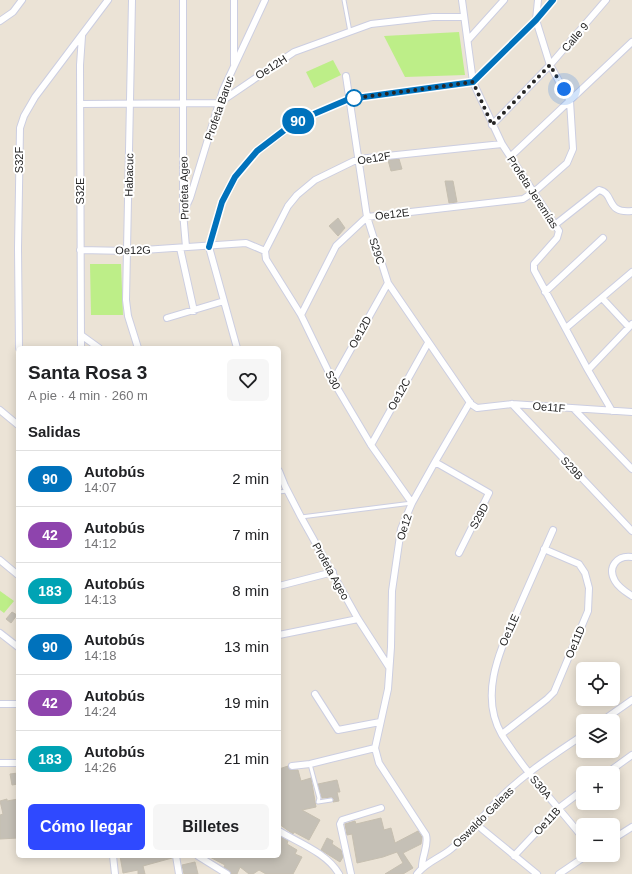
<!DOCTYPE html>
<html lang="es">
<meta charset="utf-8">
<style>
body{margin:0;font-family:Helvetica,sans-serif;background:#f6f6f6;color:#202124;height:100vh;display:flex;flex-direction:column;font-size:15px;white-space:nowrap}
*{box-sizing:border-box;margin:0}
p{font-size:13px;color:#757577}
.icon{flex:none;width:22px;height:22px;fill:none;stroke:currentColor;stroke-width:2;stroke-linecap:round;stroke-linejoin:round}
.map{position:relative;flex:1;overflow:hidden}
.panel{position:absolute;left:16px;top:346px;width:265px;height:512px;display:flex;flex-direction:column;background:#fff;border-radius:6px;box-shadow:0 2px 10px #0003}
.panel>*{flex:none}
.badge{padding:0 8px;border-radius:13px;font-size:14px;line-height:26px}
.tools{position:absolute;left:576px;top:662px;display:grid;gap:8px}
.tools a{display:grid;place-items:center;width:44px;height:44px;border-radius:6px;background:#fff;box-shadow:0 2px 10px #0003;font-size:20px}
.you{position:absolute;width:20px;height:20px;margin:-10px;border:3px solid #fff;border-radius:50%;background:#1a73e8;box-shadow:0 0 0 6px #1a73e833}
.map>.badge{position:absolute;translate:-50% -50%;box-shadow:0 0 0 2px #fff}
h2{padding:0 12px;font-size:15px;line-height:36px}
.round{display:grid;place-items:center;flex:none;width:42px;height:42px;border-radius:6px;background:#f6f6f6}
.headline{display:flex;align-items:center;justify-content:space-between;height:68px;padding:0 12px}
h1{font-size:19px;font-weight:800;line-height:30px}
.action{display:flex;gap:8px;margin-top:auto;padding:8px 12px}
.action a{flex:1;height:46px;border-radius:6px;background:#2f49ff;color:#fff;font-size:16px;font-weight:800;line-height:46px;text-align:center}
.action a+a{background:#f6f6f6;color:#202124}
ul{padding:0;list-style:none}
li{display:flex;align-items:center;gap:12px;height:56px;padding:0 12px;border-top:1px solid #e0e0e0}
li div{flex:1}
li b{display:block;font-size:15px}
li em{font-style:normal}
li .badge{min-width:44px;font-weight:700;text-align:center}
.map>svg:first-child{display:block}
.pitch{fill:#bdee88}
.building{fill:#c5c0b6;stroke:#c6bfb0}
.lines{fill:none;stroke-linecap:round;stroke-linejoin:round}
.service-casing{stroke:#cccee1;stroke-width:5}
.minor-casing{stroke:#cccee1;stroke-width:8}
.service{stroke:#fff;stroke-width:3}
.minor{stroke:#fff;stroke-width:6}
.line-casing{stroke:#fff;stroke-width:9}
.line{stroke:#0072bc;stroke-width:6}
.walk{stroke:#262626;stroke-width:4;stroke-dasharray:0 7.2}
.stop-dot{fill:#fff;stroke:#0072bc;stroke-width:2}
.labels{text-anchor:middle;stroke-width:4;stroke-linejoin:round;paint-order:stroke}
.street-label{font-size:11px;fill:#262626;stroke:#fff}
</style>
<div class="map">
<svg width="632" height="874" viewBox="0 0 632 874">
<rect width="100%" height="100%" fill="#ebe3d6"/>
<path class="pitch" d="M459,32l6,43 -60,2 -21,-41z
M333,60l8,15 -27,13 -8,-16z
M90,264h31l2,51h-32z
M0,591l14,10 -10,12 -4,-3z"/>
<path class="building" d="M399,159l3,10 -11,2 -3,-11z
M445,181h8l4,21 -8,1z
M338,218l7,10 -7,8 -9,-10z
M12,612l5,3 -6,8 -5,-4z
M288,766l3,4h7l3,11 10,-3 5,29 -14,3 18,10 -11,20 -15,-8 -1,2 -14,-10v-42h2l-2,-13z
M18,773v11l-6,1 -2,-11z
M337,780l3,12h-3l2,9 -6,1 1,-3 -2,-2 -10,1 -4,-14z
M7,799v2l11,-2v39l-18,1v-24l3,-1 -3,-13z
M381,818l3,12 7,-2 4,15 23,-12 4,6 -1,7 -18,9 10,15 -10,6h-18l18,-11 -6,-11 -14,5 -26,6 -5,-29 -5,1 -2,-11 10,-3 1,3z
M281,837l7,4 -1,3 10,6 -2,4 7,3 -9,17h-27l-7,-4 -6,4h-4l-9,-7 -3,7h-6l-7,-7 1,-2 -17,-9h71v-15z
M327,838l6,3 -1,3 9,6 2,7 -3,5 -19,-12z
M120,856h52v2l-29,8 2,8h-7v-4l-15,3z
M195,862l3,12h-14l-2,-9z"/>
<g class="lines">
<defs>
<path id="service" d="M344,0l6,32
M279,492l8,-1
M301,517l111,-14
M310,764l9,34 -1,4 13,-2"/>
<path id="minor" d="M132,0l-6,300 2,16 10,32
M183,0v212l3,35
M462,0l11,82 29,62 57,87 -2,7 -23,26v6l54,100 24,41
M0,21l13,-9 9,-12
M468,40l36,-40
M234,64v-64
M346,76l21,141 21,66 83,121 6,4 35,-4 120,8
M80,104l139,-1 75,-51 77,-28 62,-7h30
M492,125l58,-60 56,-65
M510,157l122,-115
M184,211l6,-13 33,-108 42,-90
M556,224l43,-34c16,3 6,24 33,21
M209,247l13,-45 13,-25 22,-26 38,-28 54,-24 124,-17 63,-62 17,-20
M209,247l28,101
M180,248l14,63
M80,250l49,1 117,-8 19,8
M265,251l1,8 35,56 32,66 38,64 41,58
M265,251l23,-45 9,-11 18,-15 43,-21 144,-15
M545,292l58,-54
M602,298l26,28
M301,315l35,-69 31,-29 156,-18 11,-7 33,-29 6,-14 -3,-48 -20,-36 -14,-45 2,-20
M167,318l57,-17
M566,328l66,-56
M81,335l18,13
M19,348l-1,-100 2,-120 4,-12 11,-19 73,-97
M81,348l-1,-283 2,-29
M588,370l44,-46
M333,381l55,-98
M512,404l120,127
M574,409l58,60
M0,410l18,15
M371,445l57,-102
M435,462l54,31 -30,60
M279,471l6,15 16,31 57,102 31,48
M553,530c-11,25 -22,50 -33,75 -17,40 -43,87 -18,130 23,37 54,69 81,103
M632,557c-15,-2 -25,10 -17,24 4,7 11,11 17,15
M0,560l18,15
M279,586l54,-14
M0,633l18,14
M279,635l79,-16
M315,694l23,36 42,-8
M0,704h18
M602,721l30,-21
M502,734l45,-35 7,-7 34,-81 1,-23 -4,-15 -6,-9 -35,-15
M0,763h18
M292,766l18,-2 65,-16
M607,773l25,-18
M482,829l55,45
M279,831c20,12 48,22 60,43
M613,839l19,-12
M113,856l2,18
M176,856l3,18
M198,856l29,18
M514,856l45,-48 24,-18
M422,867c0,-12 7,-21 4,-32l-47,-72 -4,-15 13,-59 3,-42 1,-56 9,-62 11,-26 23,-41 35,-60
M351,874l-11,-50 2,-4 39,-12
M417,874c9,-12 23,-16 34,-25 18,-15 33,-34 49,-51 25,-25 55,-44 83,-63
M559,874l28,-19"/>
</defs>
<use href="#service" class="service-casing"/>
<use href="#minor" class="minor-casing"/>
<use href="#service" class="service"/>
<use href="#minor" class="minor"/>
</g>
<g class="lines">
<defs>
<path id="line" d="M209,247l13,-45 13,-25 22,-26 38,-29 54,-23 124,-17 63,-62 17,-20"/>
</defs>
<use href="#line" class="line-casing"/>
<use href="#line" class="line"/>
<path class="walk" d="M354,98l-5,1 124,-17 19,43 58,-60 14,24"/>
</g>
<circle class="stop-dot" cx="354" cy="98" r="8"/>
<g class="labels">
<g class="street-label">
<text transform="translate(575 37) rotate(-49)" y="4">Calle 9</text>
<text transform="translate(271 67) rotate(-33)" y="4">Oe12H</text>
<text transform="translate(219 108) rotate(-71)" y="4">Profeta Baruc</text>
<text transform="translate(374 158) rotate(-9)" y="4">Oe12F</text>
<text transform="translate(19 160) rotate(-90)" y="4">S32F</text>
<text transform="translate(129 175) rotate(-89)" y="4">Habacuc</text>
<text transform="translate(184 188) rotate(-91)" y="4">Profeta Ageo</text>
<text transform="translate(80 191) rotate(-90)" y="4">S32E</text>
<text transform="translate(533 192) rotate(57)" y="4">Profeta Jeremías</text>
<text transform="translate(392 214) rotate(-7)" y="4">Oe12E</text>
<text transform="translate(133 250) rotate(-1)" y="4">Oe12G</text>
<text transform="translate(377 251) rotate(72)" y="4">S29C</text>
<text transform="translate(360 332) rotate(-61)" y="4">Oe12D</text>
<text transform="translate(333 380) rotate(62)" y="4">S30</text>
<text transform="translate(399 394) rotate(-61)" y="4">Oe12C</text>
<text transform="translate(549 407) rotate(5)" y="4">Oe11F</text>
<text transform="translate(572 468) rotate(47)" y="4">S29B</text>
<text transform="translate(479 516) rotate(-62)" y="4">S29D</text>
<text transform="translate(404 527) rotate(-72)" y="4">Oe12</text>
<text transform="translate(331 571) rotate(61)" y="4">Profeta Ageo</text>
<text transform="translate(509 630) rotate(-66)" y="4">Oe11E</text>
<text transform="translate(575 642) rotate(-67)" y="4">Oe11D</text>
<text transform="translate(541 787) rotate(50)" y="4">S30A</text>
<text transform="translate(483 817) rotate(-45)" y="4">Oswaldo Galeas</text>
<text transform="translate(547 821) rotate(-47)" y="4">Oe11B</text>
</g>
</g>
</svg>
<div class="tools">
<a><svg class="icon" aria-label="locate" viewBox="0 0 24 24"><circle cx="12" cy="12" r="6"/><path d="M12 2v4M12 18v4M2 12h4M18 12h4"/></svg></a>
<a><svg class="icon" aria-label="layers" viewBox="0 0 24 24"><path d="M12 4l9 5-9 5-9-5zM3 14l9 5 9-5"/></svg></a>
<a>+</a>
<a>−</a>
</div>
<div class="you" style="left:564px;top:89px"></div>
<b class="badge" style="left:298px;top:121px;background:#0072bc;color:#fff">90</b>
<section class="panel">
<div class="headline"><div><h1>Santa Rosa 3</h1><p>A pie · 4 min · 260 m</p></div><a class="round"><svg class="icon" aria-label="heart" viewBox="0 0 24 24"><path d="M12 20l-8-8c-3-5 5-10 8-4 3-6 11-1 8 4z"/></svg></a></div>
<h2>Salidas</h2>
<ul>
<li><span class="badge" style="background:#0072bc;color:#fff">90</span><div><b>Autobús</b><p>14:07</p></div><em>2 min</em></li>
<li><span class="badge" style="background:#8e44ad;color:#fff">42</span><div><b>Autobús</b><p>14:12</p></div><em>7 min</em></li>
<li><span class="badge" style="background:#00a3b4;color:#fff">183</span><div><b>Autobús</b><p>14:13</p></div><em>8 min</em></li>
<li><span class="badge" style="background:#0072bc;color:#fff">90</span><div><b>Autobús</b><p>14:18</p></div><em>13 min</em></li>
<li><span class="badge" style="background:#8e44ad;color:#fff">42</span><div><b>Autobús</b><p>14:24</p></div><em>19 min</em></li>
<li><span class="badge" style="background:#00a3b4;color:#fff">183</span><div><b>Autobús</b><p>14:26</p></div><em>21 min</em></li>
</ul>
<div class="action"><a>Cómo llegar</a><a>Billetes</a></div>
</section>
</div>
